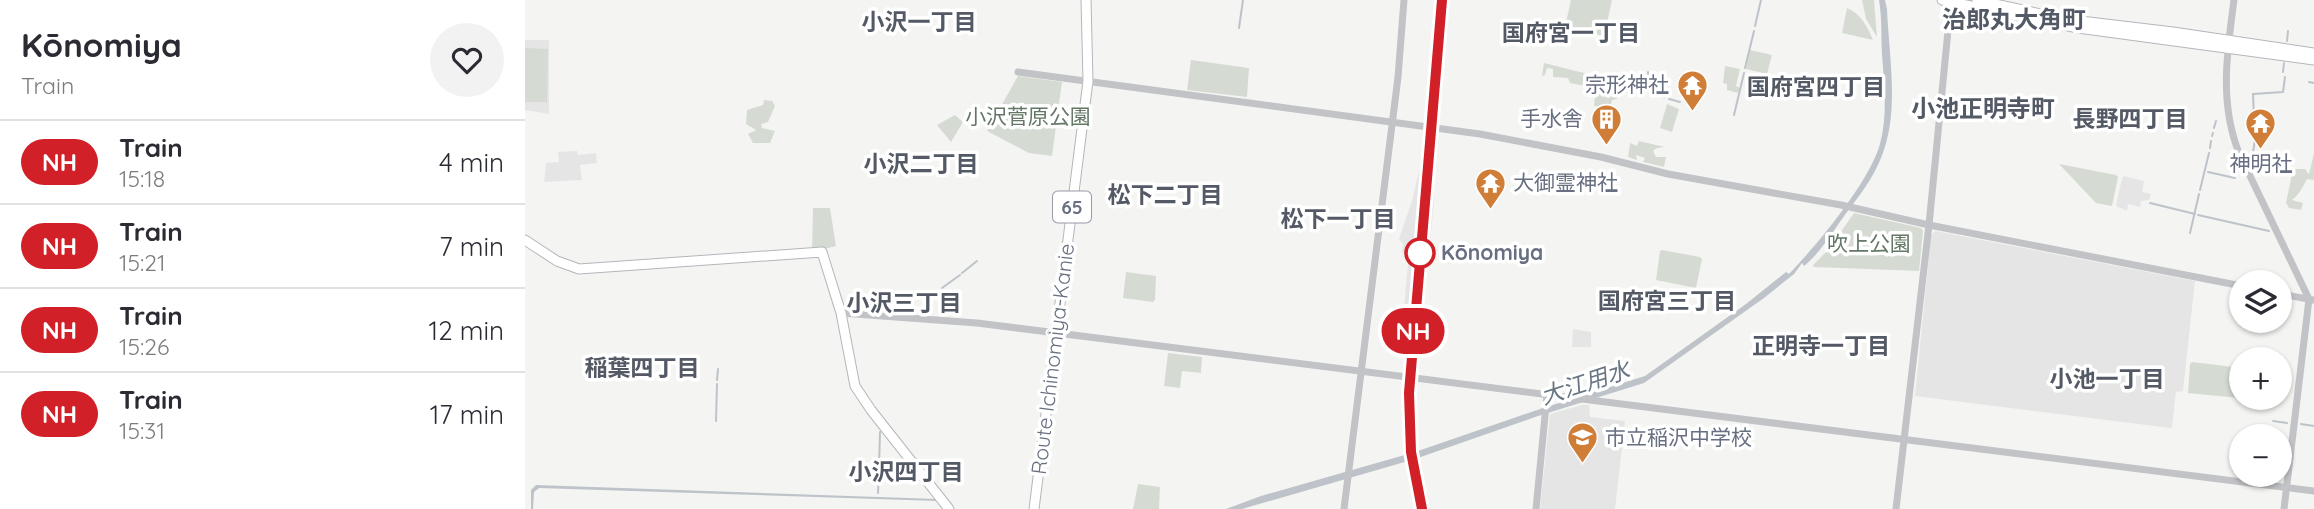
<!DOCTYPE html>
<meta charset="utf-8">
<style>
body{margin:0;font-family:Quicksand,"Noto Sans JP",sans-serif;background:#f2f2f3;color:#2b2b33;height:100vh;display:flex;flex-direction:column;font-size:26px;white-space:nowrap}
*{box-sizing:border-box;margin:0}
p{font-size:23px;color:#7c7c81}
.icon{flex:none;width:38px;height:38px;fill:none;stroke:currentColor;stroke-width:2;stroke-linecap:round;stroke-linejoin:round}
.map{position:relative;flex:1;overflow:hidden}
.panel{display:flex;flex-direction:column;background:#fff;width:525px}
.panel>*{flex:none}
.badge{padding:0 14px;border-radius:23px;font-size:24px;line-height:46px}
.buttons{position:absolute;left:1704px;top:270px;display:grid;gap:14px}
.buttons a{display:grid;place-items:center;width:63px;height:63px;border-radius:50%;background:#fff;box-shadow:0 2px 5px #0004;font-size:35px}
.map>.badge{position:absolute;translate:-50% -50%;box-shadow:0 0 0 4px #fff}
.round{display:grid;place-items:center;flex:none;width:74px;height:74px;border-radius:37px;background:#f2f2f3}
.headline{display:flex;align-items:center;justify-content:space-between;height:119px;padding:0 21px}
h1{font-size:33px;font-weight:700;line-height:52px}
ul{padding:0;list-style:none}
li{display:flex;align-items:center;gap:21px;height:84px;padding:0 21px;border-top:2px solid #e1e1e2}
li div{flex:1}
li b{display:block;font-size:26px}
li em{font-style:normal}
li .badge{min-width:77px;font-weight:700;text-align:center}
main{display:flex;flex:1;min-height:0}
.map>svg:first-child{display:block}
.built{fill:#e5e5e5}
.green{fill:#d5dbd3}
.water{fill:#bdc3c9}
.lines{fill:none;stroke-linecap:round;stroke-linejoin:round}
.stream{stroke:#bdc3c9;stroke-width:2}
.major-casing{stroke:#b4b6ba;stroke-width:11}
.minor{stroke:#c1c3c7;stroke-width:7}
.major{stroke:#fff;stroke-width:9}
.rail-casing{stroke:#a2a5ab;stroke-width:4.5}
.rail{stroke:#fff;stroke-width:2;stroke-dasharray:5;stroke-linecap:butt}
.line-casing{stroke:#fff;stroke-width:16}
.line{stroke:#d12027;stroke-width:10}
.stop-dot{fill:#fff;stroke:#d12027;stroke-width:3.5}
.labels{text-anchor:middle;stroke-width:7;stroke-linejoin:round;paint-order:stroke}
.shield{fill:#fff;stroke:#959aa6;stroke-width:2}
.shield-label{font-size:19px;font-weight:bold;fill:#676f80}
.poi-label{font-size:21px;fill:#676f80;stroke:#fff;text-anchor:end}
.park-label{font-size:21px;fill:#657766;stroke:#fff}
.stop-label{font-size:21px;font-weight:bold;fill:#676f80;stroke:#fff;text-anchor:start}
.street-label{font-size:21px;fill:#676f80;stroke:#fff}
.neighbourhood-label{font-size:23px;font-weight:bold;fill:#545a65;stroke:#fff}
.water-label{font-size:23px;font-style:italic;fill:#687583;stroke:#fff}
.quarter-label{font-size:24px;font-weight:bold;fill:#545a65;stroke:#fff}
</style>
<main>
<section class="panel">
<div class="headline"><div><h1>Kōnomiya</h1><p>Train</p></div><a class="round"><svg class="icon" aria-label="heart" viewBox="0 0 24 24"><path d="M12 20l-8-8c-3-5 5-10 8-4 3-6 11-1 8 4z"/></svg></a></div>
<ul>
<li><span class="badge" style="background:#d12027;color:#fff">NH</span><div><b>Train</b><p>15:18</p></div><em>4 min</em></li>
<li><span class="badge" style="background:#d12027;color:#fff">NH</span><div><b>Train</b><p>15:21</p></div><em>7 min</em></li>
<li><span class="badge" style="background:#d12027;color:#fff">NH</span><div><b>Train</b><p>15:26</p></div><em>12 min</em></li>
<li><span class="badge" style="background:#d12027;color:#fff">NH</span><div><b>Train</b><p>15:31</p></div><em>17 min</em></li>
</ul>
</section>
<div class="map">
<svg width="1789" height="509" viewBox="0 0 1789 509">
<rect width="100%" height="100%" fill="#f4f5f2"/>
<path class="built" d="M913,0h8l-12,124 -7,-1z
M0,40h24v74l-24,-4z
M901,130l7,1 1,71 -10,103 -12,67 -8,-1 2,-32v-20h-3l6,-65 -7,-1 1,-9 -4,-5 13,-38 12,-50z
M52,151l1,4 18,-2 1,10 -17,2 2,15 -38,2 2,-19 13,-1 -1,-10z
M1599,176l20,5 -2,11 9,2 -2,6 -8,1 -1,6 -12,-3 -1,7 -11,-5 6,-28z
M1410,231l260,50 -12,110 -7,1 -4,35 -1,1 -256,-32 16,-160z
M1048,329l18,3v15h-19z
M879,383l8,1 2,61 -9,3z
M1057,405h7l1,12 35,4 -10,88h-75l10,-95z
M890,459l3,22 7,28h-10l-5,-22 -3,-26z"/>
<path class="green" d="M1046,0h41l-8,36 -39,-9z
M1337,0h12l3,37 -11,-18z
M1322,8c14,6 20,18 26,32l-31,-7z
M0,48l23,1 -1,53h-22z
M1225,50l22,5 -5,19 -21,-5z
M666,60l58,8 -2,29 -60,-7z
M1019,63l88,22 2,4 -6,4 -9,-1 -2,7 -5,1 -2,8 -16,-2 2,-18 -26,-5 -2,-5 -15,-1v-8l-6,-1 -2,7 -3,1z
M1200,66l15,3 -4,17 4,2 -2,5 -11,-3v-6l-4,-1z
M493,76l44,6 -10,74 -23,-3 -42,-22z
M239,100l8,1 3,5 -7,16 -7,2 1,4 13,3 -5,12h-17l-5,-9 8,-4 -10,-6 1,-14 16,-5z
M1142,104l12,5 -7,23 -12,-4z
M430,115l8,7 -12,20 -14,-17z
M1114,141l26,6 -8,1 -4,3 3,6h10l-2,10 -21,-5 2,-4 -9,-3 1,5 -9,-3 2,-14 7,3z
M1789,153v27l-7,-1c-3,6 -9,17 -15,21l11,3 -2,7 -12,-2 -3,-5 7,-34h12l4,5z
M1534,164l57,11 2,2 -6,29 -16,-3z
M288,208h17l6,38 -24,6z
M1329,213l67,15 2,3 -4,40 -105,-4 -1,-2 15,-15z
M1137,250l38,7 2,2 -6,29 -40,-8 4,-29z
M601,272l30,4 -1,24 -2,2 -30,-4z
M643,353l34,4 -1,16 -19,-2 -2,17 -16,-2z
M1667,362l50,6v29h7v2l-61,-6 2,-29z
M613,484l22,3 -1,22h-26z"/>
<path class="water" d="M1354,0h6l2,9c2,48 13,103 -6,149 -8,20 -21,37 -34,54 -14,19 -25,39 -43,54l-2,-3 -8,11 -30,24 -120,85 -106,33 -123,43 -173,50h-16l35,-13 154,-44 125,-43 105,-33 101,-72 40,-32 3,2c27,-28 80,-91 91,-130 8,-30 4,-60 2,-90 -1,-18 0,-37 -3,-54z
M11,485l400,14 2,2 -399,-13 -5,4 -1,17h-2v-19z"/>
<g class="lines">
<path class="stream" d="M1230,26l6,-26
M714,28l4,-28
M1762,41l1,-10
M1220,68l9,-37
M1123,72l-1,17 13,6
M1758,72l1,-9
M1784,82l5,1
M1137,96l3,1
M1144,99l11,3
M1209,115l10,-42
M1729,119l-1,-25 30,-2 2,-15
M1689,128l2,-7
M1687,136l1,-3
M1685,148l1,-7
M1724,159l3,-1 3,-18 -1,-17
M1683,172l27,6
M1675,190l9,-37
M1625,203l45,11
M1673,215l71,16
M1665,233l9,-39
M437,273l15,-12
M417,288l18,-13
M192,380l1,-11
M191,421l1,-37
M1748,421l14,2
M1776,424l13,2
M354,467l1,-35
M353,493l1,-21"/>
<defs>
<path id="major" d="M1417,0l136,28 236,32
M1452,0l87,19 109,13 141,21
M0,240l32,21 22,8 243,-17 19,61 14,73 16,24 78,99
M509,509l54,-428 -2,-81"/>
</defs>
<use href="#major" class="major-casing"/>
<path class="minor" d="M1709,0c-7,52 -15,103 5,153l70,146 -25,210
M493,72l462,62 121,23 67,17 173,31 88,20 313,61
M1755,294l34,6
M316,313l136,10 1337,168
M819,509l54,-432 6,-77
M1011,509l11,-114
M1371,509l33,-284 22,-225"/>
<use href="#major" class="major"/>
<defs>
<path id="rail" d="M897,509l-11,-59 -2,-57 33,-393"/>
</defs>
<use href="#rail" class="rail-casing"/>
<use href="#rail" class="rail"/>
</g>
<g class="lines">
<defs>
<path id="line" d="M897,509l-11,-57 -2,-59 33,-393"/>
</defs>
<use href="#line" class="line-casing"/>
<use href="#line" class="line"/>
</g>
<defs>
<symbol id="temple-pin" viewBox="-11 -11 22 30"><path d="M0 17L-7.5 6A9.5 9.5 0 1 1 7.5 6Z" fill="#d07e37" stroke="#fff"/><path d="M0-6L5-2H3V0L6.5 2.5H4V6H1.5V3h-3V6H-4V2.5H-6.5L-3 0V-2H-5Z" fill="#fff"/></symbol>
<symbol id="building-pin" viewBox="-11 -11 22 30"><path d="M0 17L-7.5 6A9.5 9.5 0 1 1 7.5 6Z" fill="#d07e37" stroke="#fff"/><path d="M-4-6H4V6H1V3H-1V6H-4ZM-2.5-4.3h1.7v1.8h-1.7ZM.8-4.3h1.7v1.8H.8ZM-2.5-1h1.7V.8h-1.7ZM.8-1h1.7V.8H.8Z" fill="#fff"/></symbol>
<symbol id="school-pin" viewBox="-11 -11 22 30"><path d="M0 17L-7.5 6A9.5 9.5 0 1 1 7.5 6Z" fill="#d07e37" stroke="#fff"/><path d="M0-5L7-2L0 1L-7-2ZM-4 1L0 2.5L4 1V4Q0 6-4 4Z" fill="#fff"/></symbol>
</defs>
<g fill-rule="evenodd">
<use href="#temple-pin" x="1150" y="68" width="35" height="47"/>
<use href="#building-pin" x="1064" y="102" width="35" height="47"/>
<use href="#temple-pin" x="1718" y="106" width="35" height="47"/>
<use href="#temple-pin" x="948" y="166" width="35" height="47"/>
<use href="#school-pin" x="1040" y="420" width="35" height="47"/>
</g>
<circle class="stop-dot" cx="895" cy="253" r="14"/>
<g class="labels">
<rect class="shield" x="528" y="191.5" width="38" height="31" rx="5"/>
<g class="shield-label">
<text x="547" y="214">65</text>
</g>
<g class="poi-label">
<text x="1144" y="92">宗形神社</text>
<text x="1058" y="126">手水舎</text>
<text x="1736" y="171" text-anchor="middle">神明社</text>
<text x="988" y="190" text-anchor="start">大御霊神社</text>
<text x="1080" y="445" text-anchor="start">市立稲沢中学校</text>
</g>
<g class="park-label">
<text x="503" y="124">小沢菅原公園</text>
<text x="1344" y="251">吹上公園</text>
</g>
<g class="stop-label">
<text x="916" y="260">Kōnomiya</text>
</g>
<g class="street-label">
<text transform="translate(528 359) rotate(-83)" y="7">Route Ichinomiya-Kanie</text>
</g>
<g class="neighbourhood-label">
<text x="394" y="30">小沢一丁目</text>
<text x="1046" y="41">国府宮一丁目</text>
<text x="1291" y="95">国府宮四丁目</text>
<text x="1605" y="127">長野四丁目</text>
<text x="396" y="172">小沢二丁目</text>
<text x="640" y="203">松下二丁目</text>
<text x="813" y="227">松下一丁目</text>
<text x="1142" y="309">国府宮三丁目</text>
<text x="379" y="311">小沢三丁目</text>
<text x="1296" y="354">正明寺一丁目</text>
<text x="117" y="376">稲葉四丁目</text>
<text x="1582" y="387">小池一丁目</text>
<text x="381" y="480">小沢四丁目</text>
</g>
<g class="water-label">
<text transform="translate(1060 383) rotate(-18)" y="8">大江用水</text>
</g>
<g class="quarter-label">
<text x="1489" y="28">治郎丸大角町</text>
<text x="1458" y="117">小池正明寺町</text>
</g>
</g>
</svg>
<div class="buttons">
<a><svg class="icon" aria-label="layers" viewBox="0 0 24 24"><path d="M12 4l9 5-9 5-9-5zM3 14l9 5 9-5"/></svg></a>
<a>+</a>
<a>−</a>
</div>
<b class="badge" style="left:888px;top:331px;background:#d12027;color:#fff">NH</b>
</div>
</main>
